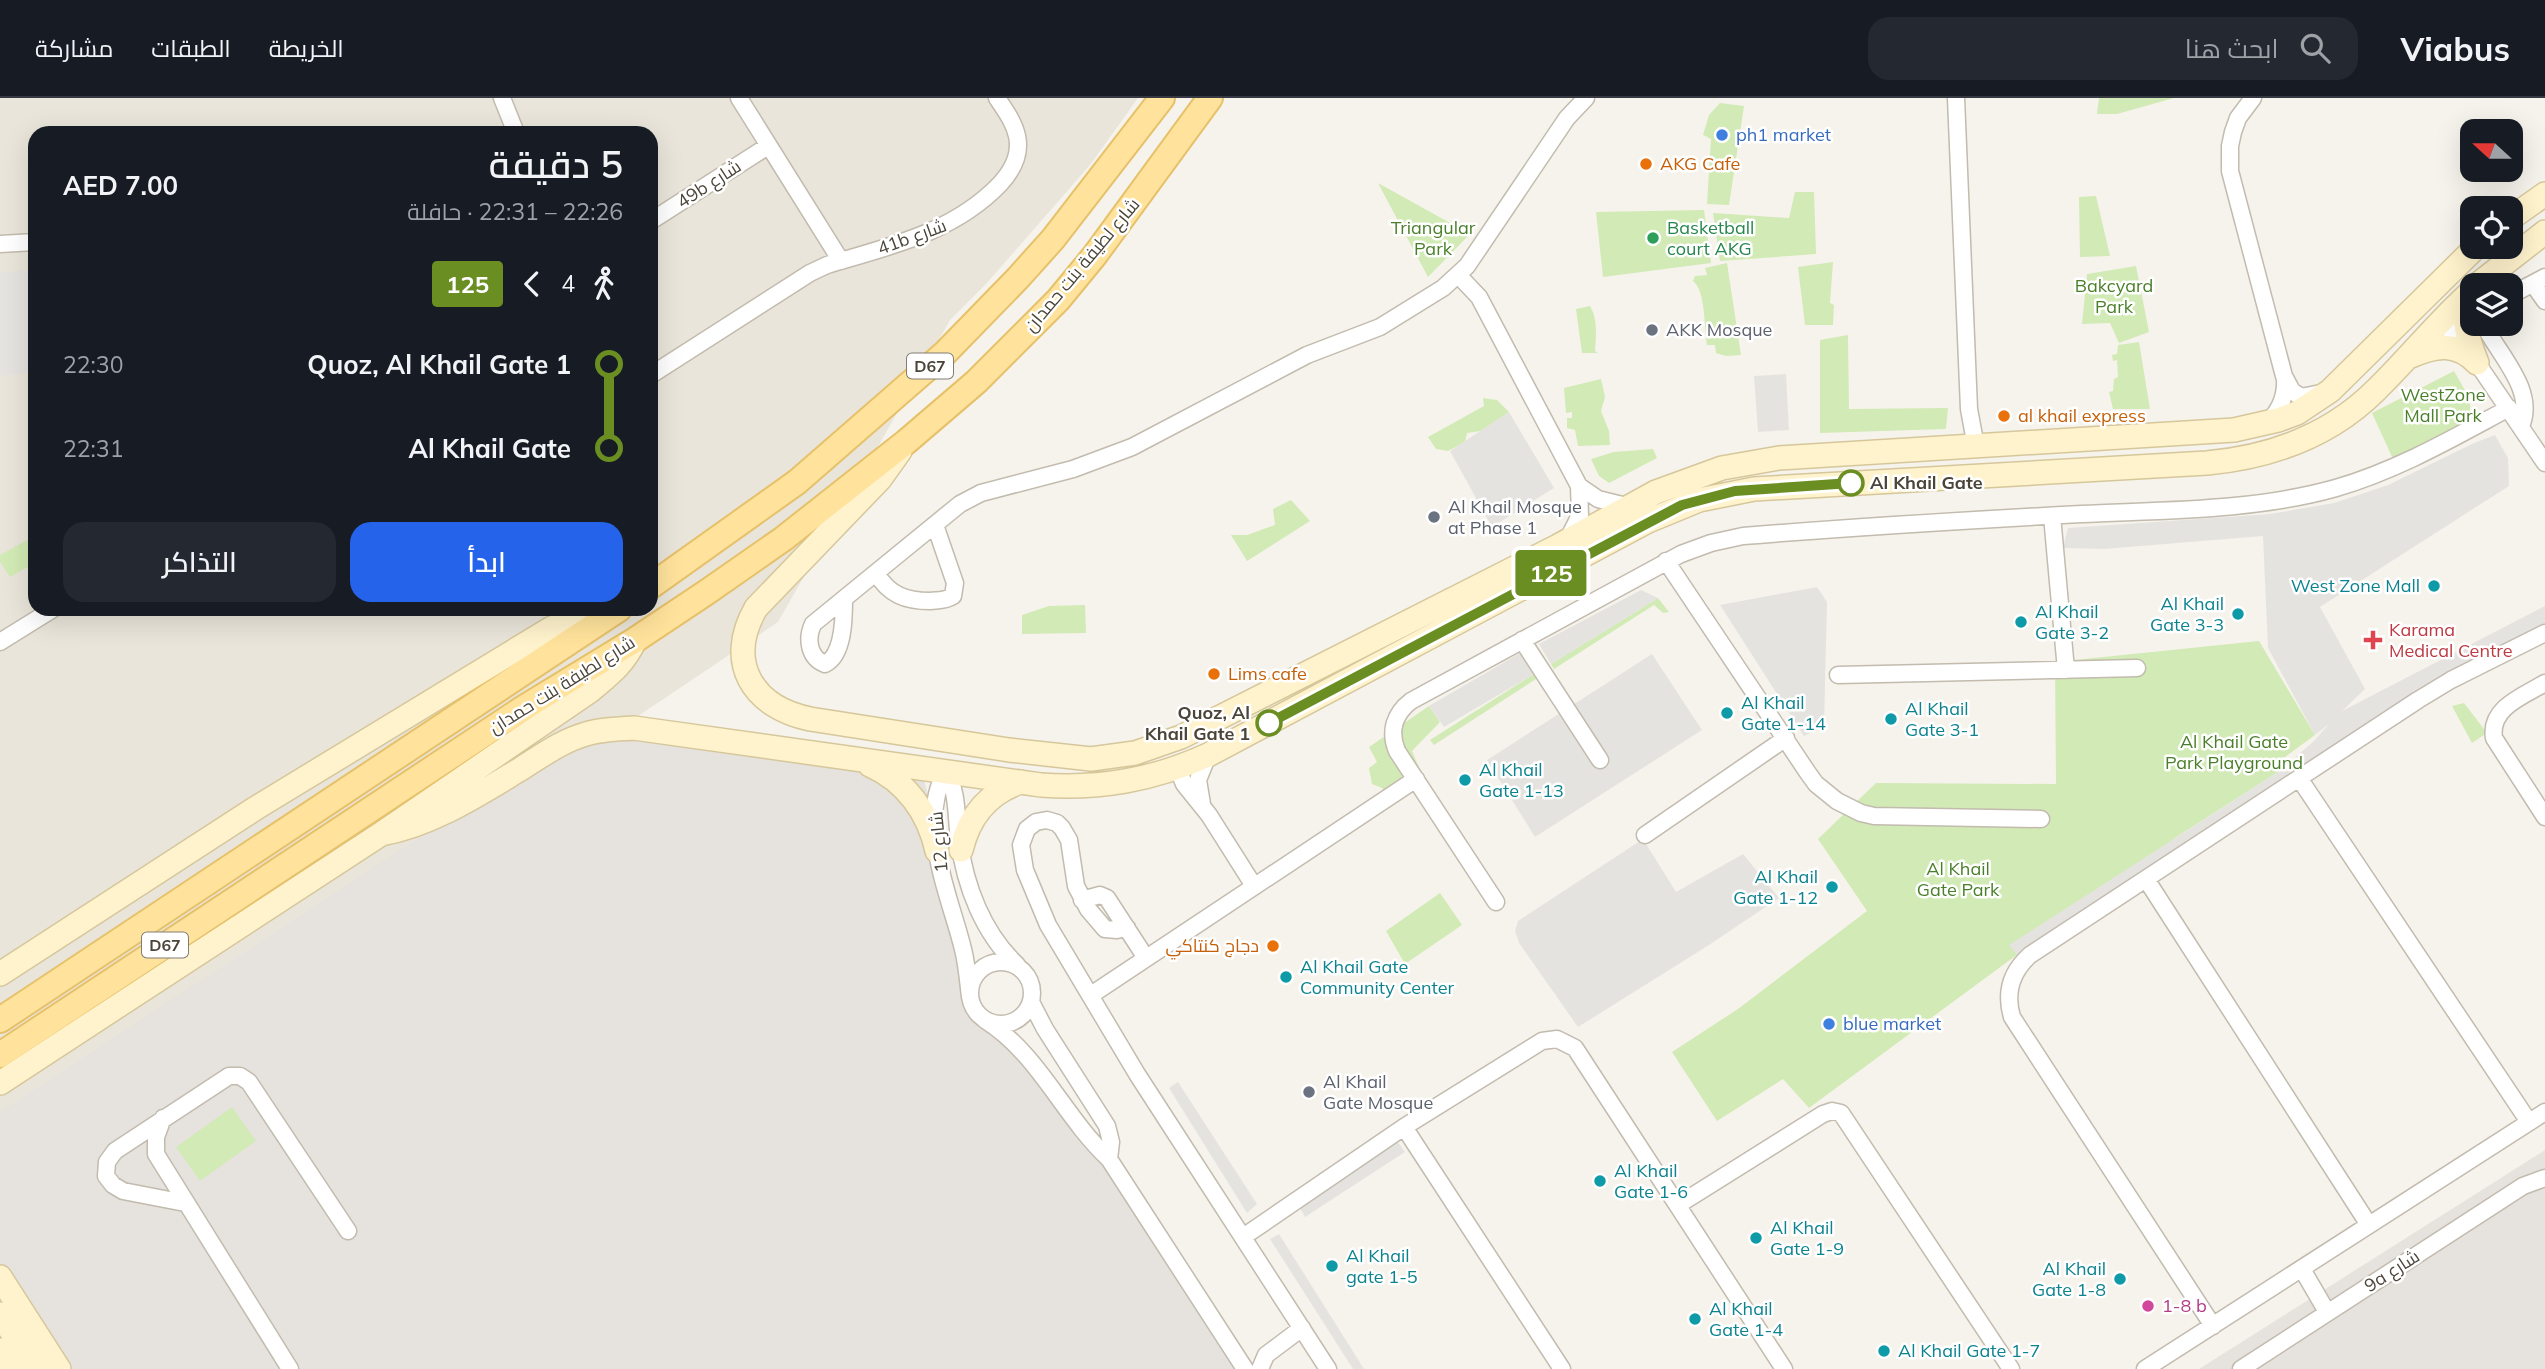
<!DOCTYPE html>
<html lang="ar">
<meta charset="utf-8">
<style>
body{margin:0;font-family:Mulish,Cairo,sans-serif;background:#242831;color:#f1f3f6;direction:rtl;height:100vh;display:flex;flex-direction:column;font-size:26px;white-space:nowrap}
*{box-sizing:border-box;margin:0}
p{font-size:23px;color:#9ea1a6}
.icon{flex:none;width:38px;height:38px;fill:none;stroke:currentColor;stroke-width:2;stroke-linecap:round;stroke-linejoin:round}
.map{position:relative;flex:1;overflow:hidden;direction:ltr}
.side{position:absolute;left:28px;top:28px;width:630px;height:490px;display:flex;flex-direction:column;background:#171b24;border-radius:21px;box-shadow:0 7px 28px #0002;direction:rtl}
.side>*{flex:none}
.badge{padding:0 14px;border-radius:5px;font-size:24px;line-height:46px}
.needle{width:46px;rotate:291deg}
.fabs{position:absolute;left:2460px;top:21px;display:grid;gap:14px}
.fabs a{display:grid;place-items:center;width:63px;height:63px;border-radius:14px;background:#171b24;box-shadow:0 7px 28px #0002;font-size:35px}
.map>.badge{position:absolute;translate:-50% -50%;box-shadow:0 0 0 4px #fff}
.legs{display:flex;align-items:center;gap:10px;height:77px;padding:0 35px;font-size:23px}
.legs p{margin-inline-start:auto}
.headline{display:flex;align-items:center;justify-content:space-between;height:119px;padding:0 35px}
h1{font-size:38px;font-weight:600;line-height:52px}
.cta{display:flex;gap:14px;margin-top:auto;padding:14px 35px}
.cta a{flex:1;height:80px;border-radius:21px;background:#2563eb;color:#fff;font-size:28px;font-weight:600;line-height:80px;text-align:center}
.cta a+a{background:#242831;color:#f1f3f6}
ul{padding:0 35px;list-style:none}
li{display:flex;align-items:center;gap:24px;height:84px;font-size:26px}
li i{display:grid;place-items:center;width:10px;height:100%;margin:0 9px;background:currentColor}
li i::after{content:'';width:18px;height:18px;margin:-9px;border:5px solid;border-radius:50%;background:#171b24}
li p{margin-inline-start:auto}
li:first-child i{background:linear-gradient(#0000 50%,currentColor 0)}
li:last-child i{background:linear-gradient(currentColor 50%,#0000 0)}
header{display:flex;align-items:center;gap:42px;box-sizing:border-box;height:98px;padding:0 35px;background:#171b24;border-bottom:2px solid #363941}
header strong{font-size:33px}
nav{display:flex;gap:38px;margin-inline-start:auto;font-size:24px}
.search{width:490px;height:63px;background:#242831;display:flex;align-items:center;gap:18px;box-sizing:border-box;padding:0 24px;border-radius:21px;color:#9ea1a6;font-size:26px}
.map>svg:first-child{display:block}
.residential{fill:#eae5da;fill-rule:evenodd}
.industrial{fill:#e6e2dd}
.green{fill:#d2eab5}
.parking{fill:#e5e3e0}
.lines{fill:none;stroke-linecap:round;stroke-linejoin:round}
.street-casing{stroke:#c2bbae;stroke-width:19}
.secondary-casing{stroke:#d6c79b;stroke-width:26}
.primary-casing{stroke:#e6c16a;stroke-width:28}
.street{stroke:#fff;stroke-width:16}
.secondary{stroke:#fff3cd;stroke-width:23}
.primary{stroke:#ffe39c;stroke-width:24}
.line-1-casing{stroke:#fff;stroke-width:16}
.line-1{stroke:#6b8e23;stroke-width:10}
.shop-dot{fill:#3f7fe0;stroke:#fff;stroke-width:2.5}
.food-dot{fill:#e8710a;stroke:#fff;stroke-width:2.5}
.leisure-dot{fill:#2e9e5b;stroke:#fff;stroke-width:2.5}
.worship-dot{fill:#6b7280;stroke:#fff;stroke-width:2.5}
.stop-1-dot{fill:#fff;stroke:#6b8e23;stroke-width:3.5}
.culture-dot{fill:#0f9aa8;stroke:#fff;stroke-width:2.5}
.health-dot{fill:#e0444e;stroke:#fff;stroke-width:2.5}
.hotel-dot{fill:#d1479c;stroke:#fff;stroke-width:2.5}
.labels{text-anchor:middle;stroke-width:5;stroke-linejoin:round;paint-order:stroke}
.shield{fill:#fff;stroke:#817c74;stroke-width:2}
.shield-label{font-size:16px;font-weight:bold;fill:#4b4439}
.shop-label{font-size:18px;fill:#366cbe;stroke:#fff;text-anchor:start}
.food-label{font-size:18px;fill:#c56008;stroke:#fff;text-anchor:start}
.street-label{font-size:18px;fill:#4b4439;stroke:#fff}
.park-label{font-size:18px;fill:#4a7f2a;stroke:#fff}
.leisure-label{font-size:18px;fill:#27864d;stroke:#fff;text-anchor:start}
.worship-label{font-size:18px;fill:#5b616d;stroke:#fff;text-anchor:start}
.stop-label{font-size:18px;font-weight:bold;fill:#4b4439;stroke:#fff;text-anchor:start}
.culture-label{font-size:18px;fill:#0d838f;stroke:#fff;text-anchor:start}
.health-label{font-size:18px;fill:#be3a42;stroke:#fff;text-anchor:start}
.hotel-label{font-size:18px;fill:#b23c85;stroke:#fff;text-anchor:start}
</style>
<header>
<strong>Viabus</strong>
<div class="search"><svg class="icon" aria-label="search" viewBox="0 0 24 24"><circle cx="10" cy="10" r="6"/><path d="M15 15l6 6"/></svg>ابحث هنا</div>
<nav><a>الخريطة</a><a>الطبقات</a><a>مشاركة</a></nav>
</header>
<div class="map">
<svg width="2545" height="1271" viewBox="0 0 2545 1271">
<rect width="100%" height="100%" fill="#f6f3ec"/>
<path class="residential" d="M0,0h1138l-48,67 -104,119 -36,36 -172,302 -545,366 -233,261zM35,35h616v476h-616z"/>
<path class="industrial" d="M592,627l331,50 58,237 225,282 47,75h-1253v-257z
M2545,1052v219h-346z"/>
<path class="green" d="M2099,0h75l-57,16h-20z
M1720,5l24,3 -15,99 -22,-1 4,-65 -8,-4 6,-20z
M1378,85l92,51 -42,43z
M1795,94h19l2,62 -96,7 -7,-48 76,5z
M2096,98l14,60 -30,1 -1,-60z
M1704,112l7,53 -108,14 -7,-65z
M1833,164l-3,41 4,2 -1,20h-28l-7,-58z
M1727,165l14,92 -15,1 -10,-3 -1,-8h-8c-3,-17 -1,-54 -14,-64l2,-5 12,-1 -2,-7z
M2136,168l13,66 -30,11 -9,-20 -28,1 5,-50z
M1590,208c8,14 6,30 5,45l3,2h-16l-6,-44z
M1848,237l1,74 99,-1 -2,21 -126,4v-93z
M2139,244l11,67h-37l-4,-17 4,-1 1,-12 4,-2 -1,-17 -4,1 -1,-6 5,-1 1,-9z
M2454,273l16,28v22l-77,38 -21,-46z
M1601,281l4,18 -4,14 8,20 1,14 -32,1 -3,-16 -8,-2v-10h5v-6l-6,1 -2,-25z
M1483,300l14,2 12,12 -28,19 -14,2 -2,9 -17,9 -12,-2 -8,-12 56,-31z
M1653,351l4,9 -48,25 -10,-7 -8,-17 23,-7z
M1291,402l19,21 -63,40 -16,-26h16l28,-10 -2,-16z
M29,441l6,9v15l-25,14 -10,-15v-7z
M1658,500l11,14 -6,1 -9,-8 -100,64 -3,-5z
M1085,507l1,28 -64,1v-19l27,-9z
M2259,543l56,94 -38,28 1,9 -100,64 -369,272 -26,-29 -66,42 -45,-69 66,-43 129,-98 -49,-72 58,-56 180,1 -1,-122z
M1534,576l2,5 -102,66 -4,-5z
M2464,605l23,30 -15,10 -20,-37z
M1429,608l11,16 -28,29 9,21 -34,22 -5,-6 -10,-4 -3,-16 8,-6 -8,-15z
M1440,795l22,32 -57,39 -19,-33z
M232,1009l24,34 -56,40 -24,-34z"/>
<path class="parking" d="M35,172v101l-35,6v-105z
M1786,276l3,56 -31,2 -4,-56z
M1509,314l45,76 -62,39 -42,-76z
M2495,337l13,23 1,28 -189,121 45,82 -23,22 203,-105v26l-117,57 -407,271 -12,-15 269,-173 36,-31 15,-17 -14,11 -47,-87 -5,-112 -159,13 -41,-1 5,-20 202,-14 64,-11 54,-18 86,-42z
M1817,489l10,15 -3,125 -20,9 -84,-131z
M1641,492l17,8 -107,66 -12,-20z
M1520,555l14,21 -90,53 -15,-21z
M1652,556l50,76 -167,107 -48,-77z
M1643,741l33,53 67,-38 36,44 -70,47 -131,82 -59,-84 -4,-12 3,-10z
M1178,984l79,122 -10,9 -78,-125z
M1398,1044l7,10 -100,65 -5,-9z
M1279,1136l85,135h-11l-83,-130z"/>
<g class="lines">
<defs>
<path id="street" d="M502,0l14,35
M739,0l102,163
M1956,0l13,311 7,38
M2253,0l-15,20 -5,14 -3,14v25l54,205 8,15 9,6 20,-4
M651,123l117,-75
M0,146l35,-2
M1459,178l20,21 100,189 1,29 -13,26
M2533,186l12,17
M2511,197l34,-18
M2443,220l7,13 27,32 68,100
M2485,226l4,10c16,27 46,60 32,92
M651,277l159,-102 17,-8c63,-19 126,-32 173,-81 12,-13 21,-30 17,-48 -3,-14 -12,-26 -20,-38
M2266,326c13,-12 20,-28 19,-45
M1579,388l19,13 32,8
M2052,418l14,154
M1666,463l142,212 8,11 21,17 24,12 13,3 167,3
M876,475c13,22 30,28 54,28 9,-1 15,0 23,-5l2,-13 -20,-58
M844,501c0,18 0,56 -19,65 -16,-6 -19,-25 -12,-40l147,-120 21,-11 92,-24 59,-22 175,-92 73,-28 63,-39 24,-22 100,-148 19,-20
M1522,542l78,120
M0,544l53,-33
M1838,577l299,-7
M2545,585c-22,13 -56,25 -51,55l51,79
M1178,671l6,15 25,31 45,71
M946,673c-30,53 4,125 17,178 4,16 5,32 7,48
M946,673c12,21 10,45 13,69 6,46 24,93 58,125
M2299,680l230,344
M1202,706l-4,-24 10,-25
M1645,737l141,-97
M2146,781l223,346
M1082,802l18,-5 7,3 39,60
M1496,804l-99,-151c-8,-19 -3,-37 14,-50l270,-147 30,-11 32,-7c113,-9 226,-16 339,-22 85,-4 172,-3 254,-26 62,-18 117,-50 173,-80
M1127,830l-10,2 -12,-1 -17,-20 -12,-23 -7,-46 -7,-12 -5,-5 -10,-3 -11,2 -9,7 -6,16 4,25 23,55 89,149 191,295
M970 895a31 31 0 1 1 62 0a31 31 0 1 1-62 0Z
M1091,897l325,-216
M1031,904l14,27 62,97 4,16 -2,17
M985,922c54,34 78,96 124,139l136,210
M163,1020l-7,19v17l134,215
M1404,1029l158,242
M185,1105l-62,-12 -10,-6 -7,-9 1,-14 8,-11 114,-75h11l9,6 99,149
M1678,1107l145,-91 9,-3 9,2 170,256
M1243,1139l161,-110 138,-86 15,-2 18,9 209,321
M2302,1171l25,43
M2213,1228l-201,-309c-7,-24 -1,-45 18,-62l388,-255 33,-20 94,-47
M1260,1271l6,-14 36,-27
M2145,1271l400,-257
M2241,1271l282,-183 22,-8"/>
<path id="secondary" d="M2511,120l34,-24
M2477,187l68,-53
M2472,192c-12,27 -5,47 5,73
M2411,258c25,-11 46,-14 66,7
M900,353l-20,28 -124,129c-31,54 -4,99 54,111l199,31 82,9 44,-6 46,-16 377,-191 98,-54 66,-24 57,-10 455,-28 44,-10 19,-7 33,-22 146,-144
M870,667c36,16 59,48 67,86
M381,736c50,-9 95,-38 138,-64 21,-13 42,-29 67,-36 15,-5 32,-5 48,-6l407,57c59,4 112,-5 167,-30l440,-234 51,-21 55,-11 453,-26c64,-6 123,-27 169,-73 33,-32 62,-69 97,-100
M961,752c8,-33 26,-57 60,-68
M0,876l256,-166 294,-179 33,-15 34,-5
M0,985l381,-249 209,-143c19,-16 35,-28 45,-51
M0,1179l59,92
M0,1216l36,55
M0,1252l12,19"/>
<path id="primary" d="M651,488l146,-104 148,-129 73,-75 35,-39 109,-141
M0,922l619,-411
M0,957l522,-346 113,-69 72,-48 76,-53 123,-97 70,-60 82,-82 37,-45 115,-157"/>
</defs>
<use href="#street" class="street-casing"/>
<use href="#secondary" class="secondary-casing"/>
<use href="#primary" class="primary-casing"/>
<use href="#street" class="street"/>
<use href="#secondary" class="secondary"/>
<use href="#primary" class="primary"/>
</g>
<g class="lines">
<defs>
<path id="line-1" d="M1269,625l413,-218 53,-14 116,-8"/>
</defs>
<use href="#line-1" class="line-1-casing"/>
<use href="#line-1" class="line-1"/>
</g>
<g class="shop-dot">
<circle cx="1722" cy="37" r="7"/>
<circle cx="1829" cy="926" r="7"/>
</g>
<g class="food-dot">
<circle cx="1646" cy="66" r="7"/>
<circle cx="2004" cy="318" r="7"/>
<circle cx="1214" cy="576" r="7"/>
<circle cx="1273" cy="848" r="7"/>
</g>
<circle class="leisure-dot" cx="1653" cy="140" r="7"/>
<g class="worship-dot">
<circle cx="1652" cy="232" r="7"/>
<circle cx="1434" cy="419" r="7"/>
<circle cx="1309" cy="994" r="7"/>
</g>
<g class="stop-1-dot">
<circle cx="1851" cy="385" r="12"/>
<circle cx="1269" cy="625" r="12"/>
</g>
<g class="culture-dot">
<circle cx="2434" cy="488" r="7"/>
<circle cx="2238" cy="516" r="7"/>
<circle cx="2021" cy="524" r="7"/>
<circle cx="1727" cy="615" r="7"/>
<circle cx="1891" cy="621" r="7"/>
<circle cx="1465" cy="682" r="7"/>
<circle cx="1832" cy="789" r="7"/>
<circle cx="1286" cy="879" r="7"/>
<circle cx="1600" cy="1083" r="7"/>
<circle cx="1756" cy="1140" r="7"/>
<circle cx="1332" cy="1168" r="7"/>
<circle cx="2120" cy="1181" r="7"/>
<circle cx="1695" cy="1221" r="7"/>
<circle cx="1884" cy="1253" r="7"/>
</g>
<path class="health-dot" d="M2369.5 531.5h7v7h7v7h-7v7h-7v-7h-7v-7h7z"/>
<circle class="hotel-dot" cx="2148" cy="1208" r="7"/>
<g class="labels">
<g class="shield">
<rect x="907" y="255.5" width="46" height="25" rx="5"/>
<rect x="142" y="834.5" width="46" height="25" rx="5"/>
</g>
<g class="shield-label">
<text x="930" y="274">D67</text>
<text x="165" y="853">D67</text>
</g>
<g class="shop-label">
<text x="1736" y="43">ph1 market</text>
<text x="1843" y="932">blue market</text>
</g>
<g class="food-label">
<text x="1660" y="72">AKG Cafe</text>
<text x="2018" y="324">al khail express</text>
<text x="1228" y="582">Lims cafe</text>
<text x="1259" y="854" text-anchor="end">دجاج كنتاكي</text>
</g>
<g class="street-label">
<text transform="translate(709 86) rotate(-33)" y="6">49b شارع</text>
<text transform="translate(912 139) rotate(-20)" y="6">41b شارع</text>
<text transform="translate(1082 167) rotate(-50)" y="6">شارع لطيفة بنت حمدان</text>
<text transform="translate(562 587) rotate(-32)" y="6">شارع لطيفة بنت حمدان</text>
<text transform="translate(939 744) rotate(-95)" y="6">شارع 12</text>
<text transform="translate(2392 1173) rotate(-33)" y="6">9a شارع</text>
</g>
<g class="park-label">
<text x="1433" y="136">Triangular<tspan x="1433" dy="21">Park</tspan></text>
<text x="2114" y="194">Bakcyard<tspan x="2114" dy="21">Park</tspan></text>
<text x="2443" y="303">WestZone<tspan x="2443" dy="21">Mall Park</tspan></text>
<text x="2234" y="650">Al Khail Gate<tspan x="2234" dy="21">Park Playground</tspan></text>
<text x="1958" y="777">Al Khail<tspan x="1958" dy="21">Gate Park</tspan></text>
</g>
<g class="leisure-label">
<text x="1667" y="136">Basketball<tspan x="1667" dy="21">court AKG</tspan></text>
</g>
<g class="worship-label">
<text x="1666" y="238">AKK Mosque</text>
<text x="1448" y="415">Al Khail Mosque<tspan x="1448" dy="21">at Phase 1</tspan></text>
<text x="1323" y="990">Al Khail<tspan x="1323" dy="21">Gate Mosque</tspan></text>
</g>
<g class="stop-label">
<text x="1870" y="391">Al Khail Gate</text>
<text x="1250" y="621" text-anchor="end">Quoz, Al<tspan x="1250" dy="21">Khail Gate 1</tspan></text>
</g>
<g class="culture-label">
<text x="2420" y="494" text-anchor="end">West Zone Mall</text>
<text x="2224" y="512" text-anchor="end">Al Khail<tspan x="2224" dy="21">Gate 3-3</tspan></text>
<text x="2035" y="520">Al Khail<tspan x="2035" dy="21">Gate 3-2</tspan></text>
<text x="1741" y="611">Al Khail<tspan x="1741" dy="21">Gate 1-14</tspan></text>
<text x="1905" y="617">Al Khail<tspan x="1905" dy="21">Gate 3-1</tspan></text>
<text x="1479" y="678">Al Khail<tspan x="1479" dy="21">Gate 1-13</tspan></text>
<text x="1818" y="785" text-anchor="end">Al Khail<tspan x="1818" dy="21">Gate 1-12</tspan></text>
<text x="1300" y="875">Al Khail Gate<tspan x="1300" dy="21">Community Center</tspan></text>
<text x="1614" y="1079">Al Khail<tspan x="1614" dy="21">Gate 1-6</tspan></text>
<text x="1770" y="1136">Al Khail<tspan x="1770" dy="21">Gate 1-9</tspan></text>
<text x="1346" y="1164">Al Khail<tspan x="1346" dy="21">gate 1-5</tspan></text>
<text x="2106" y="1177" text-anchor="end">Al Khail<tspan x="2106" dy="21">Gate 1-8</tspan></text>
<text x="1709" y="1217">Al Khail<tspan x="1709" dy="21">Gate 1-4</tspan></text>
<text x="1898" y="1259">Al Khail Gate 1-7</text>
</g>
<g class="health-label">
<text x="2389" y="538">Karama<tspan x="2389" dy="21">Medical Centre</tspan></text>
</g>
<g class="hotel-label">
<text x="2162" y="1214">1-8 b</text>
</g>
</g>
</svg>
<div class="fabs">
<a><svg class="needle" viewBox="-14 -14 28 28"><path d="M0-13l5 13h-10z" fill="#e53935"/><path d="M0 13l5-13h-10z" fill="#9ea1a6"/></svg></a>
<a><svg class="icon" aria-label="locate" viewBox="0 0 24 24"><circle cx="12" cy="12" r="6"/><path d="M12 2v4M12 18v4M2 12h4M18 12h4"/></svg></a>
<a><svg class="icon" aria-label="layers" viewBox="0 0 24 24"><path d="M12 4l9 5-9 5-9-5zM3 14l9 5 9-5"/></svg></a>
</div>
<b class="badge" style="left:1551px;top:475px;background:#6b8e23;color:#fff">125</b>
<section class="side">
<div class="headline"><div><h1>5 دقيقة</h1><p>22:26 – 22:31 · حافلة</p></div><b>AED 7.00</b></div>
<div class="legs"><svg class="icon" aria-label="walk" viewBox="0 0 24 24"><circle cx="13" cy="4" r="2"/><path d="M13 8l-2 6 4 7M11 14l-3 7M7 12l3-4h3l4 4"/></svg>4<svg class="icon" aria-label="back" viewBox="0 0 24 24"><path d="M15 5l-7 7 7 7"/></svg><b class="badge" style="background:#6b8e23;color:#fff">125</b></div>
<ul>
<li><i style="color:#6b8e23"></i><b>Quoz, Al Khail Gate 1</b><p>22:30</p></li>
<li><i style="color:#6b8e23"></i><b>Al Khail Gate</b><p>22:31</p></li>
</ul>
<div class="cta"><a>ابدأ</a><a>التذاكر</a></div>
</section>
</div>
